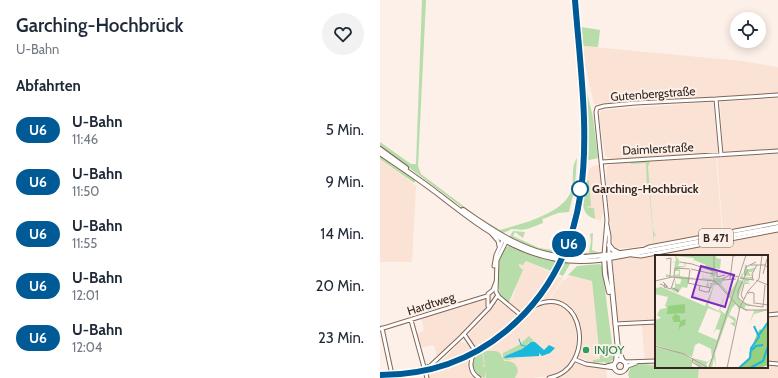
<!DOCTYPE html>
<html lang="de">
<meta charset="utf-8">
<style>
body{margin:0;font-family:Cabin,sans-serif;background:#f2f2f3;color:#1f2937;height:100vh;display:flex;flex-direction:column;font-size:15px;white-space:nowrap}
*{box-sizing:border-box;margin:0}
p{font-size:13px;color:#747a83}
.icon{flex:none;width:22px;height:22px;fill:none;stroke:currentColor;stroke-width:2;stroke-linecap:round;stroke-linejoin:round}
.map{position:relative;flex:1;overflow:hidden}
.sheet{display:flex;flex-direction:column;background:#fff;width:380px}
.sheet>*{flex:none}
.badge{padding:0 8px;border-radius:13px;font-size:14px;line-height:26px}
.buttons{position:absolute;left:350px;top:12px;display:grid;gap:8px}
.buttons a{display:grid;place-items:center;width:36px;height:36px;border-radius:50%;background:#fff;box-shadow:0 2px 10px #0003;font-size:20px}
.map>.badge{position:absolute;translate:-50% -50%;box-shadow:0 0 0 2px #fff}
h2{padding:0 16px;font-size:15px;line-height:36px}
.round{display:grid;place-items:center;flex:none;width:42px;height:42px;border-radius:21px;background:#f2f2f3}
.headline{display:flex;align-items:center;justify-content:space-between;height:68px;padding:0 16px}
h1{font-size:19px;font-weight:600;line-height:30px}
ul{padding:0;list-style:none}
li{display:flex;align-items:center;gap:12px;height:52px;padding:0 16px}
li div{flex:1}
li b{display:block;font-size:15px}
li em{font-style:normal}
li .badge{min-width:44px;font-weight:700;text-align:center}
main{display:flex;flex:1;min-height:0}
.map>svg:first-child{display:block}
.built{fill:#fae2d5}
.green{fill:#b7ddaa}
.water{fill:#1ab8dd}
.lines{fill:none;stroke-linecap:round;stroke-linejoin:round}
.stream{stroke:#1ab8dd;stroke-width:1}
.minor-casing{stroke:#816556;stroke-width:5}
.major-casing{stroke:#816556;stroke-width:6}
.minor{stroke:#fff;stroke-width:3}
.major{stroke:#fff;stroke-width:4}
.rail-casing{stroke:#7e726b;stroke-width:2.5}
.rail{stroke:#fdf0e9;stroke-width:1;stroke-dasharray:3;stroke-linecap:butt}
.line-casing{stroke:#fff;stroke-width:9}
.line{stroke:#005a96;stroke-width:6}
.stop-dot{fill:#fff;stroke:#005a96;stroke-width:2}
.leisure-dot{fill:#2e9e5b;stroke:#fdf0e9;stroke-width:1.5}
.labels{text-anchor:middle;stroke-width:4;stroke-linejoin:round;paint-order:stroke}
.shield{fill:#fdf0e9;stroke:#70645d;stroke-width:1}
.shield-label{font-size:11px;font-weight:bold;fill:#342821}
.street-label{font-size:12px;fill:#342821;stroke:#fdf0e9}
.stop-label{font-size:12px;font-weight:bold;fill:#342821;stroke:#fdf0e9;text-anchor:start}
.leisure-label{font-size:12px;fill:#27864d;stroke:#fdf0e9;text-anchor:start}
.inset-river{fill:none;stroke:#1ab8dd;stroke-width:2}
.inset-road{fill:none;stroke:#ada099;stroke-width:1}
.view{fill:#7b2cbf;fill-opacity:0.15;stroke:#7b2cbf;stroke-width:2}
.inset-edge{fill:none;stroke:#342821;stroke-width:2}
</style>
<main>
<section class="sheet">
<div class="headline"><div><h1>Garching-Hochbrück</h1><p>U-Bahn</p></div><a class="round"><svg class="icon" aria-label="heart" viewBox="0 0 24 24"><path d="M12 20l-8-8c-3-5 5-10 8-4 3-6 11-1 8 4z"/></svg></a></div>
<h2>Abfahrten</h2>
<ul>
<li><span class="badge" style="background:#005a96;color:#fff">U6</span><div><b>U-Bahn</b><p>11:46</p></div><em>5 Min.</em></li>
<li><span class="badge" style="background:#005a96;color:#fff">U6</span><div><b>U-Bahn</b><p>11:50</p></div><em>9 Min.</em></li>
<li><span class="badge" style="background:#005a96;color:#fff">U6</span><div><b>U-Bahn</b><p>11:55</p></div><em>14 Min.</em></li>
<li><span class="badge" style="background:#005a96;color:#fff">U6</span><div><b>U-Bahn</b><p>12:01</p></div><em>20 Min.</em></li>
<li><span class="badge" style="background:#005a96;color:#fff">U6</span><div><b>U-Bahn</b><p>12:04</p></div><em>23 Min.</em></li>
</ul>
</section>
<div class="map">
<svg width="398" height="378" viewBox="0 0 398 378">
<rect width="100%" height="100%" fill="#fdf0e9"/>
<path class="built" d="M193,0h3l10,143 -10,77 -8,30 -3,-1 10,-41 8,-67z
M203,46l159,15 36,6v26l-184,11 -9,-38z
M398,98v51l-55,2 -3,-49z
M333,102l5,48 -2,3 -100,6 -8,-1 -3,-3 -6,-39 3,-6z
M398,154v68l-55,10 -6,-75z
M336,158l6,74 -92,16h-17l-7,-70 1,-12 11,-3z
M0,159l36,27 -4,76h-32z
M219,165l4,47 -2,9 -13,-5 -5,-9 6,-38 4,-3z
M398,226v152h-91l1,-11h79v-111h-111v108l-11,1 -3,-38 -3,-7 -17,2 -5,-3 -4,-55 -3,-9 72,-10z
M146,261l37,17 -15,22 -15,4 -11,9 -13,-11 4,-5 9,-29 -3,-2v-2h6z
M189,276l23,5 8,78 -7,1v3l-14,-6 2,-15 -5,-28 -11,-11 -16,-3 14,-20h3z
M105,294l7,1 -5,15 -23,26 -26,25 -4,-16 -16,3 -3,-14 9,-3 -3,-15z
M119,302l12,7 7,8 -22,19 -20,12 -7,-9v-5l19,-20 5,-10z
M175,303l10,4 8,10 2,6 2,27 -3,9 -8,9 -15,8 -21,2h-47l-5,-2 -4,-17 2,-4 31,-23 26,-23 5,-3z
M80,342l6,1 7,9 -4,14 6,12h-46l-1,-8 16,-11z
M196,363l30,6 1,9h-51l11,-6z"/>
<path class="green" d="M42,0h4l-8,166 3,8 57,43 22,13c21,-6 67,-17 72,-42 2,-11 -1,-22 5,-30l-2,27 -3,5 2,1 -5,21 -11,1 -15,6 -1,-3 1,7c-14,5 -15,8 -31,6l-9,4 -28,-16 -95,-71v-4l31,22h5z
M201,27l19,3 -2,17 -15,-1z
M201,69l12,48 5,41 -13,3 1,-18z
M0,154l36,25 -2,4 -34,-24z
M270,161l-2,6 5,63 3,6h-2v8l-5,-56 -39,4 -3,2v-3l40,-4 -1,-24 -15,1v-2z
M209,180l2,26 -6,1 9,1 1,11c-13,-5 -12,-12 -11,-24l4,-1h-4l2,-13z
M133,231l12,1 -2,6 -8,-6 -2,4 26,12 39,6v-1h11l2,-12 -1,-7 3,-1 -1,17 8,3c-16,8 -80,-2 -90,-17z
M127,246l63,18 -7,12 -37,-15 -3,4 -4,-1v2l4,4 -14,32 -9,-6c-2,-17 -6,-36 7,-50z
M220,264l2,3 12,92 -4,3 1,2 -7,-1 3,-1 -14,1v-3l7,-1 -8,-78 -24,-6 9,-9z
M149,336l6,6h-5l-8,7 -18,7 4,3 9,-1 -9,2 -5,-1v-6l16,-8z
M102,351l2,14 -2,1 3,1v11l-9,-4 -4,-10 4,-9z
M116,351l4,2 4,8c8,0 12,1 14,10l-3,7h-29l-3,-27z
M265,363l11,1 -14,1 57,2 -1,11h-69l-1,-4 3,-7 3,-1h-4z"/>
<path class="water" d="M151,342h4l9,8 5,-5 6,3 -5,5 -8,3 -3,-3v3l-35,2 1,-2 17,-7z"/>
<g class="lines">
<path class="stream" d="M139,339l2,6 4,1"/>
<defs>
<path id="minor" d="M336,99l62,-4
M222,162l176,-11
M227,225l2,11v19
M112,234l6,7 1,5
M127,240l-10,20 -1,32 3,5 23,19
M260,251l9,-4 129,-24
M224,255l3,-35 -11,-108 1,-4 7,-2 31,-3 81,-4 5,56
M252,255l9,1 137,-26
M114,266l2,-11 8,-17
M108,306v-12l5,-4 3,-8
M387,315l11,-1
M31,320l16,58
M235,324l41,-2
M2,328l10,47
M0,329l107,-33
M84,334l12,18
M196,360l10,4 29,4
M244,362l32,-1
M387,363l11,1
M227,366l8,-2
M246,369l2,-3 8,-3
M0,374h26l24,-8 31,-29 28,-29 9,-13
M99,378c-9,-5 -10,-16 -5,-24 6,-8 25,-18 34,-25 9,-8 18,-20 28,-24 49,-21 61,64 13,73"/>
<path id="major" d="M0,149l26,19
M0,153c19,13 39,26 57,40 49,38 95,75 162,67l179,-33
M83,210c31,22 67,46 106,47 24,1 49,-4 73,-7
M229,245l4,5 6,3
M224,257l1,17 4,18
M229,257l9,93 5,11
M234 366a6 6 0 1 1 12 0a6 6 0 1 1-12 0Z
M236,362l1,-10"/>
</defs>
<use href="#minor" class="minor-casing"/>
<use href="#major" class="major-casing"/>
<use href="#minor" class="minor"/>
<use href="#major" class="major"/>
<defs>
<path id="rail" d="M187,249l8,-27 10,-73 -10,-149"/>
</defs>
<use href="#rail" class="rail-casing"/>
<use href="#rail" class="rail"/>
</g>
<g class="lines">
<defs>
<path id="line" d="M0,375c46,0 90,-14 126,-44 103,-86 78,-213 69,-331"/>
</defs>
<use href="#line" class="line-casing"/>
<use href="#line" class="line"/>
</g>
<circle class="stop-dot" cx="200" cy="189" r="8"/>
<circle class="leisure-dot" cx="206" cy="350" r="4"/>
<g class="labels">
<rect class="shield" x="319" y="229" width="34" height="18" rx="3"/>
<g class="shield-label">
<text x="336" y="242">B 471</text>
</g>
<g class="street-label">
<text transform="translate(273 94) rotate(-4)" y="4">Gutenbergstraße</text>
<text transform="translate(278 149) rotate(-3)" y="4">Daimlerstraße</text>
<text transform="translate(51 304) rotate(-18)" y="4">Hardtweg</text>
</g>
<g class="stop-label">
<text x="212" y="193">Garching-Hochbrück</text>
</g>
<g class="leisure-label">
<text x="214" y="354">INJOY</text>
</g>
</g>
<g transform="translate(275 255)">
<rect width="113" height="113" fill="#fdf0e9"/>
<path d="M20,0h40l1,2 1,-2 -1,3 5,1 -1,10 -5,-1 2,4 -3,6h11l-4,6 8,10 9,-15 6,3v-3h-4l2,-6 2,2 1,-10h2v5l9,-3 -4,5h-3l2,4 -9,-1 2,3 2,-2 -1,3 2,-2h4l3,-3 -2,5 -5,-1 3,4 -6,-1 7,3h-8l-5,13 4,5 3,-5h1l-3,5 12,4 -9,-1 -2,4 7,2 15,-2 2,1 -14,4 -5,10 5,-13 -10,-1 -4,-3 -1,3 -3,-6 -4,4 -3,7 7,3 -2,1h2l-1,8 -5,-4 5,-1 -7,-6 -13,37 1,15 -2,-10 -2,10 -4,-2 3,-6 -5,4 2,4 -14,-8 12,8 -7,-1 -7,-7v8h-37v-21l23,5 -23,-7v-25l6,-2 -4,-3 3,-6 7,-1 -2,-2 3,-9 -13,-3 1,-6 5,-1 -4,-2 48,21 9,-22 -2,3 1,-11 -1,1 -4,-1h4l-2,-3 3,-2 -17,-5 9,3 1,-4 -12,-5 -1,5 1,-7 -18,-2 4,6 -2,4h7l-1,-3h2l-1,4h-7l6,1 -6,1 2,1v6l22,3 2,-6 -1,5 9,1v1h-4l1,7h-3l2,-7 -15,-2 -1,6 1,-5 -3,-1 -3,10 -5,-1 -4,6 -7,-3 4,-3v-8l1,5h4l1,-3v-2l-6,-1 6,-1h-15v-3l6,2 7,-2v-3h-5l1,-9 -4,1 5,-2zM59,30h6l6,7 -7,18 2,2 -13,-6zM71,37l5,6 -6,16 -5,-4zM53,53l13,5 -8,22 3,-6 4,1 -3,10 -19,-8zM44,88l12,6 1,9 -4,4 -15,-4 2,1 -3,1 -8,-6 8,3 3,-12z" fill="#b7ddaa" fill-rule="evenodd"/>
<path d="M30,49v9l-18,1 1,-8zM20,59l5,2v5l6,-2 -1,6 -5,2 -2,5 2,-10h-6l-2,-4zM113,66v44l-8,3h-22l12,-11 -1,-3 8,-20 3,-5 3,2z" fill="#94d07e"/>
<path class="inset-river" d="M104,80l9,-13M97,95l4,-4 7,-1M84,113l11,-10 1,-10 8,-11 -5,-11M95,113l13,-7 5,-15"/>
<path class="inset-road" d="M11,4l5,-1 -1,19M25,7l12,2M37,9l21,7M95,10h15l3,3M36,14l22,5M93,14l-10,22v7l9,7 16,2M35,15l-2,13 23,5v-5M59,15v-15M62,17v5l8,-2M108,19l4,-15M19,21l1,-8 15,1M91,21l-2,-3 2,-6 10,-5M85,23l14,2M67,24l8,-4 9,2M75,24l3,-23 6,-1M68,25l13,-1M98,25l-1,-6 5,-9M101,25l12,5M0,26l17,-4 43,4 23,25 9,4M10,28l-1,4 7,2 4,-12M5,29l8,3 -5,-5M45,31l-1,4 7,2h3l1,-4M17,33l6,2v2l-4,-4M93,39l1,-2 5,1v11M88,44l-2,-4 3,-11M100,48l13,2M85,52l8,-16 11,-12 3,-24M108,52l2,-22M90,55h23M0,91l29,8 24,14M38,103l-1,4 10,6M54,113l37,-113M72,113l13,-61"/>
<path class="view" d="M46,11l33,9 -9,32 -33,-10z"/>
<rect width="113" height="113" class="inset-edge"/>
</g>
</svg>
<div class="buttons">
<a><svg class="icon" aria-label="locate" viewBox="0 0 24 24"><circle cx="12" cy="12" r="6"/><path d="M12 2v4M12 18v4M2 12h4M18 12h4"/></svg></a>
</div>
<b class="badge" style="left:189px;top:244px;background:#005a96;color:#fff">U6</b>
</div>
</main>
